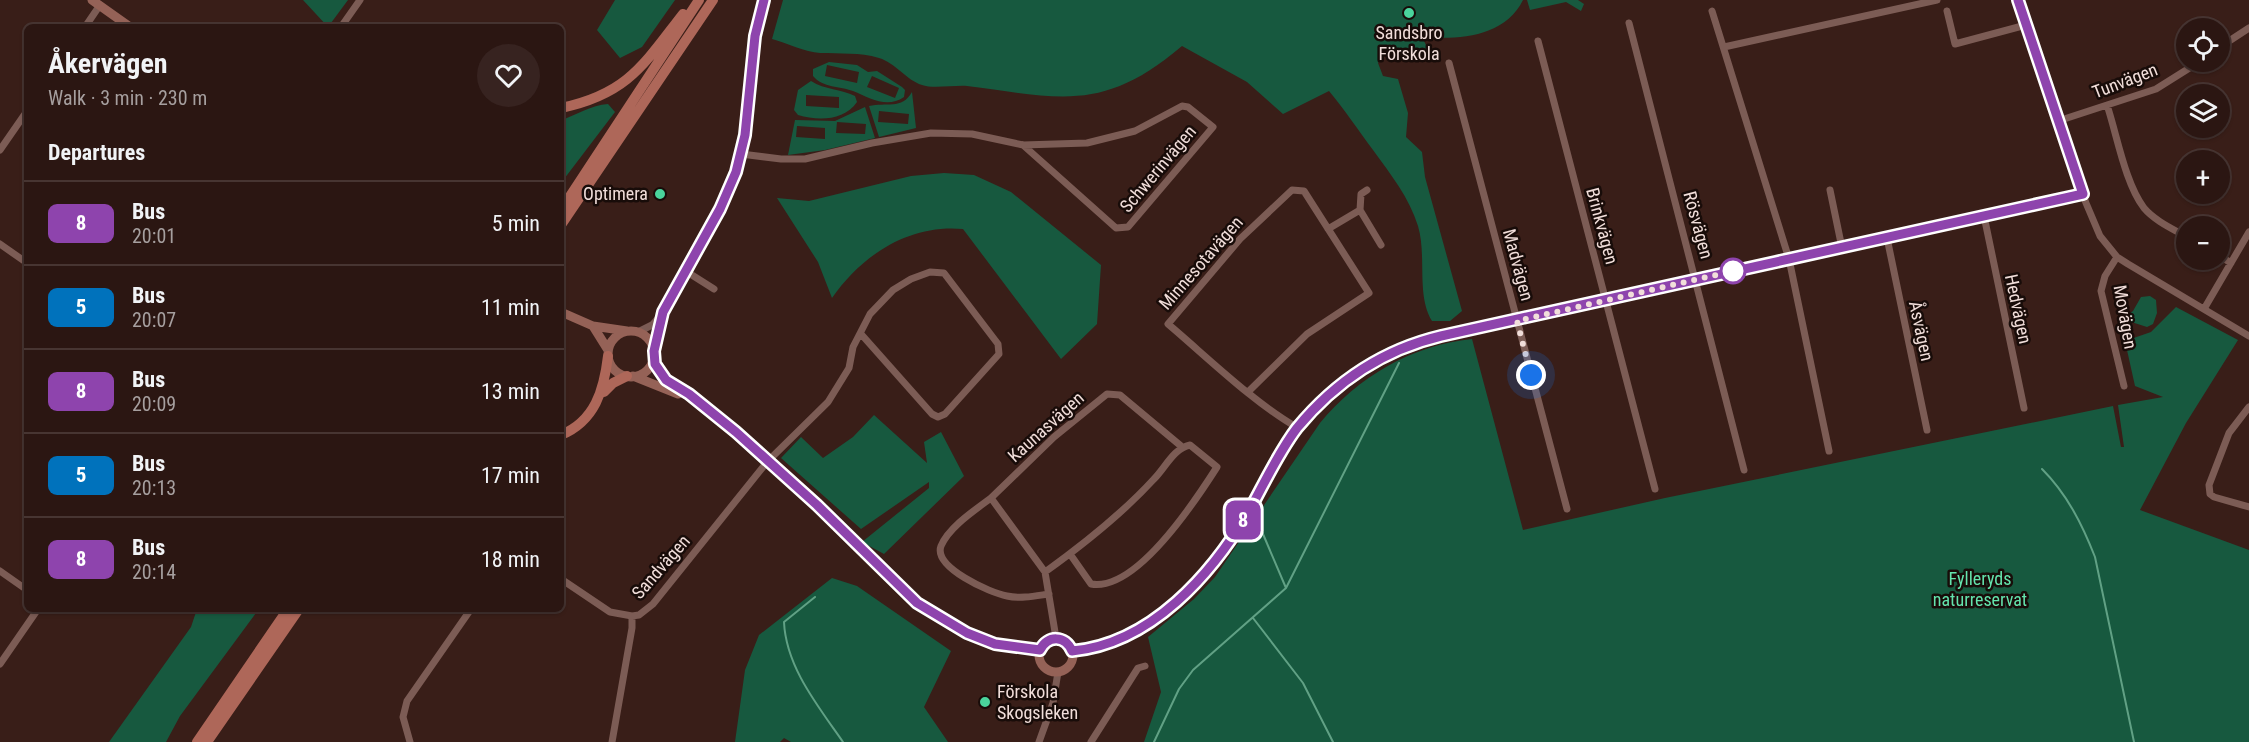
<!DOCTYPE html>
<meta charset="utf-8">
<style>
body{margin:0;font-family:"Roboto Condensed",sans-serif;background:#372320;color:#f1f3f6;height:100vh;display:flex;flex-direction:column;font-size:22px;white-space:nowrap}
*{box-sizing:border-box;margin:0}
p{font-size:20px;color:#a69f9f}
.icon{flex:none;width:33px;height:33px;fill:none;stroke:currentColor;stroke-width:2;stroke-linecap:round;stroke-linejoin:round}
.map{position:relative;flex:1;overflow:hidden}
.drawer{position:absolute;left:24px;top:24px;width:540px;height:588px;display:flex;flex-direction:column;background:#2b1612;border-radius:9px;box-shadow:0 2px 4px #0004,0 0 0 2px #473532}
.drawer>*{flex:none}
.badge{padding:0 12px;border-radius:9px;font-size:21px;line-height:39px}
.buttons{position:absolute;left:2176px;top:18px;display:grid;gap:12px}
.buttons a{display:grid;place-items:center;width:54px;height:54px;border-radius:50%;background:#2b1612;box-shadow:0 2px 4px #0004,0 0 0 2px #473532;font-size:30px}
.you{position:absolute;width:30px;height:30px;margin:-15px;border:4px solid #fff;border-radius:50%;background:#1a73e8;box-shadow:0 0 0 9px #1a73e833}
.map>.badge{position:absolute;translate:-50% -50%;box-shadow:0 0 0 3px #fff}
h2{padding:0 24px;font-size:22px;line-height:54px}
.round{display:grid;place-items:center;flex:none;width:63px;height:63px;border-radius:32px;background:#372320}
.overview{display:flex;align-items:center;justify-content:space-between;height:102px;padding:0 24px}
h1{font-size:28px;font-weight:700;line-height:45px}
ul{padding:0;list-style:none}
li{display:flex;align-items:center;gap:18px;height:84px;padding:0 24px;border-top:2px solid #473532}
li div{flex:1}
li b{display:block;font-size:22px}
li em{font-style:normal}
li .badge{min-width:66px;font-weight:700;text-align:center}
.map>svg:first-child{display:block}
.green{fill:#17593f;fill-rule:evenodd}
.lines{fill:none;stroke-linecap:round;stroke-linejoin:round}
.stream{stroke:#61a185;stroke-width:2}
.street{stroke:#7c5c55;stroke-width:7}
.secondary{stroke:#956257;stroke-width:9}
.primary{stroke:#ae6759;stroke-width:10}
.line-casing{stroke:#fff;stroke-width:14}
.line{stroke:#8e44ad;stroke-width:9}
.walk{stroke:#f1deda;stroke-width:6;stroke-dasharray:0 10.8}
.poi-dot{fill:#4ad49c;stroke:#180c09;stroke-width:2}
.stop-dot{fill:#fff;stroke:#8e44ad;stroke-width:3}
.labels{text-anchor:middle;stroke-width:5;stroke-linejoin:round;paint-order:stroke}
.poi-label{font-size:18px;fill:#f1deda;stroke:#180c09}
.street-label{font-size:18px;fill:#f1deda;stroke:#180c09}
.park-label{font-size:18px;fill:#64e4ad;stroke:#180c09}
</style>
<div class="map">
<svg width="2249" height="742" viewBox="0 0 2249 742">
<rect width="100%" height="100%" fill="#391e18"/>
<path class="green" d="M303,0h45l-20,27z
M615,0h60l-33,47 -22,11 -23,-28z
M783,0h740c-18,37 -64,40 -101,37l7,14c-18,7 -27,11 -44,1l-7,11 5,13 15,3 10,34 -2,24 16,15 3,25 37,134 -12,10h-18c-16,-26 -5,-65 -14,-95 -9,-29 -27,-51 -45,-76 -15,-20 -28,-40 -44,-59l-46,23 -36,-32 -65,-36c-79,67 -121,52 -215,40 -12,-1 -35,3 -45,-1 -16,-5 -26,-22 -43,-27 -20,-6 -38,-4 -59,-5 -15,-1 -33,-10 -48,-14z
M1527,0h51l6,4 -3,7 -15,-9 -36,8z
M829,62l28,3 11,7 9,-1 25,16 3,3 -1,7c-17,12 -34,1 -51,-6 -13,-5 -30,-3 -40,-15v-7zM827,65l32,7 -2,11 -32,-7zM872,76l27,12 -4,10 -28,-11z
M811,81c14,9 30,8 44,15l2,6c-13,19 -39,19 -59,13l-4,-5 4,-20zM806,95l33,2v11l-33,-2z
M912,92l4,36 -37,9 -10,-31c17,-4 33,4 43,-14zM879,111l30,3 -1,10 -30,-2z
M608,104l7,8 -54,71v-63c16,-5 30,-15 47,-16z
M865,107l10,31 -50,12 -37,5 7,-35 40,1zM837,122l29,2 -1,10 -29,-1zM797,126l28,2v11l-29,-2z
M944,173l30,2 37,17 90,73 -4,59 -36,35 -98,-130c-54,-5 -101,26 -131,69l-14,-36 -41,-64 32,3 102,-25z
M2150,296l6,4 1,13 -4,11 -6,3 -25,-8 11,-8 8,-14z
M2176,307l62,33 -52,83 -46,87 109,40v192h-1105l17,-50 -13,-55 46,-38 21,-22 105,-154c38,-46 92,-78 152,-84l51,191 142,-32 448,-92 8,41h3l-6,-42 45,-8 -28,-11 -10,-45 26,-9z
M874,415l53,48 -3,-21 17,-10 23,44 -80,78 -22,-12 67,-54v-6l-68,47 -80,-71 20,-21 22,21 30,-21z
M832,578l25,8 94,65 -27,56 24,35h-157l-7,-4 -4,4h-45l10,-72 14,-35z
M197,609h62l-79,107 -14,26h-57l82,-115z"/>
<g class="lines">
<path class="stream" d="M2042,469c25,25 40,55 53,88l39,185
M1260,527l26,61
M815,597l-31,25c2,45 34,84 59,120
M1253,618l50,65 30,59
M1154,742l25,-53 14,-19 93,-82 113,-225"/>
<path class="street" d="M2018,0l68,203 14,33 17,21 11,7 121,72
M1712,11l77,248 40,192
M1947,11l8,33 71,-19
M1629,23l115,447
M85,27l15,-22
M341,27l19,-27
M1538,41l117,448
M1724,47l213,-47
M2220,47l29,-19
M1449,63l118,446
M2107,105c10,30 18,78 37,103 11,13 29,21 43,29
M2058,121l98,-32 43,-27
M0,150l27,-39
M741,154l40,5h24l67,-16 59,-10 41,1 51,11 64,-2 48,-12 47,-25 6,1 25,20 -85,100 -12,1 -93,-83
M1830,190l12,58
M1360,210l21,35
M1984,216l40,192
M1328,229l32,-19 1,-16 6,-4
M1887,238l40,192
M0,244l27,19
M2220,256l11,7
M2117,257l-12,19 -4,15 23,95
M684,270l30,19
M2204,309l45,-77
M638,332l14,-7 10,-11
M654,351c5,-19 8,-39 17,-57 20,-42 50,-77 65,-122 18,-56 12,-116 28,-172
M1249,391l58,-57 62,-41 -65,-102 -12,-1 -52,49 -72,85c39,33 86,79 130,104
M2249,407l-20,26 -20,52 1,9 4,3 35,10
M991,498c-16,12 -42,29 -50,48 -8,21 49,47 66,50 14,3 28,0 42,-2
M0,571l27,19
M1045,572c39,-28 76,-57 109,-93 11,-11 20,-31 36,-34l27,22c-21,33 -81,125 -126,117l-21,-30
M561,579l49,33 22,4
M1056,638l-11,-66 -54,-74 63,-61 53,-43 13,1 61,51
M0,664l38,-55
M410,742l-7,-25 4,-16 64,-92
M612,742l20,-114v-12l7,-1 14,-11 114,-142 61,-60 21,-34 4,-21 17,-33 23,-24 18,-11 19,-7 14,1 54,71 1,10 -54,60 -7,3 -6,-3 -71,-80
M1039,742l14,-39 5,-31
M1091,742l47,-74 7,-2"/>
<path class="secondary" d="M92,0l38,27
M561,312l32,14 34,5
M593,326l15,24
M608 354a23 23 0 1 1 46 0a23 23 0 1 1-46 0Z
M653,358l13,22 23,14 47,38 81,73 100,97 50,31 28,11 45,6
M633,376l45,18
M1039 655a17 17 0 1 1 34 0a17 17 0 1 1-34 0Z
M1073,651c78,-7 139,-76 176,-140 16,-28 29,-58 49,-83 35,-44 77,-71 130,-89l655,-145"/>
<path class="primary" d="M561,108c67,-14 83,-44 122,-94
M561,210l138,-210
M561,225l152,-225
M604,392l9,-9 14,-7
M561,435c34,-14 43,-45 47,-79
M197,742l91,-133
M207,742l92,-133"/>
</g>
<g class="lines">
<defs>
<path id="line" d="M764,0l-9,36 -10,99 -9,37 -16,37 -57,103 -9,39 1,13 11,16 23,14 47,38 81,73 100,98 50,30 28,11 45,6c8,-15 25,-15 32,1 79,-7 140,-77 177,-140 15,-27 29,-58 48,-83 38,-46 85,-78 144,-92l642,-142 -65,-194"/>
</defs>
<use href="#line" class="line-casing"/>
<use href="#line" class="line"/>
<path class="walk" d="M1531,375l-14,-54 216,-50"/>
</g>
<g class="poi-dot">
<circle cx="1409" cy="13" r="6"/>
<circle cx="660" cy="194" r="6"/>
<circle cx="985" cy="702" r="6"/>
</g>
<circle class="stop-dot" cx="1733" cy="271" r="12"/>
<g class="labels">
<g class="poi-label">
<text x="1409" y="39">Sandsbro<tspan x="1409" dy="21">Förskola</tspan></text>
<text x="648" y="200" text-anchor="end">Optimera</text>
<text x="997" y="698" text-anchor="start">Förskola<tspan x="997" dy="21">Skogsleken</tspan></text>
</g>
<g class="street-label">
<text transform="translate(2125 81) rotate(-21)" y="6">Tunvägen</text>
<text transform="translate(1158 169) rotate(-50)" y="6">Schwerinvägen</text>
<text transform="translate(1698 225) rotate(75)" y="6">Rösvägen</text>
<text transform="translate(1602 226) rotate(75)" y="6">Brinkvägen</text>
<text transform="translate(1201 263) rotate(-49)" y="6">Minnesotavägen</text>
<text transform="translate(1518 265) rotate(75)" y="6">Madvägen</text>
<text transform="translate(2018 309) rotate(78)" y="6">Hedvägen</text>
<text transform="translate(2125 317) rotate(80)" y="6">Movägen</text>
<text transform="translate(1921 331) rotate(78)" y="6">Åsvägen</text>
<text transform="translate(1046 427) rotate(-42)" y="6">Kaunasvägen</text>
<text transform="translate(661 567) rotate(-49)" y="6">Sandvägen</text>
</g>
<g class="park-label">
<text x="1980" y="585">Fylleryds<tspan x="1980" dy="21">naturreservat</tspan></text>
</g>
</g>
</svg>
<div class="buttons">
<a><svg class="icon" aria-label="locate" viewBox="0 0 24 24"><circle cx="12" cy="12" r="6"/><path d="M12 2v4M12 18v4M2 12h4M18 12h4"/></svg></a>
<a><svg class="icon" aria-label="layers" viewBox="0 0 24 24"><path d="M12 4l9 5-9 5-9-5zM3 14l9 5 9-5"/></svg></a>
<a>+</a>
<a>−</a>
</div>
<div class="you" style="left:1531px;top:375px"></div>
<b class="badge" style="left:1243px;top:520px;background:#8e44ad;color:#fff">8</b>
<section class="drawer">
<div class="overview"><div><h1>Åkervägen</h1><p>Walk · 3 min · 230 m</p></div><a class="round"><svg class="icon" aria-label="heart" viewBox="0 0 24 24"><path d="M12 20l-8-8c-3-5 5-10 8-4 3-6 11-1 8 4z"/></svg></a></div>
<h2>Departures</h2>
<ul>
<li><span class="badge" style="background:#8e44ad;color:#fff">8</span><div><b>Bus</b><p>20:01</p></div><em>5 min</em></li>
<li><span class="badge" style="background:#0072bc;color:#fff">5</span><div><b>Bus</b><p>20:07</p></div><em>11 min</em></li>
<li><span class="badge" style="background:#8e44ad;color:#fff">8</span><div><b>Bus</b><p>20:09</p></div><em>13 min</em></li>
<li><span class="badge" style="background:#0072bc;color:#fff">5</span><div><b>Bus</b><p>20:13</p></div><em>17 min</em></li>
<li><span class="badge" style="background:#8e44ad;color:#fff">8</span><div><b>Bus</b><p>20:14</p></div><em>18 min</em></li>
</ul>
</section>
</div>
